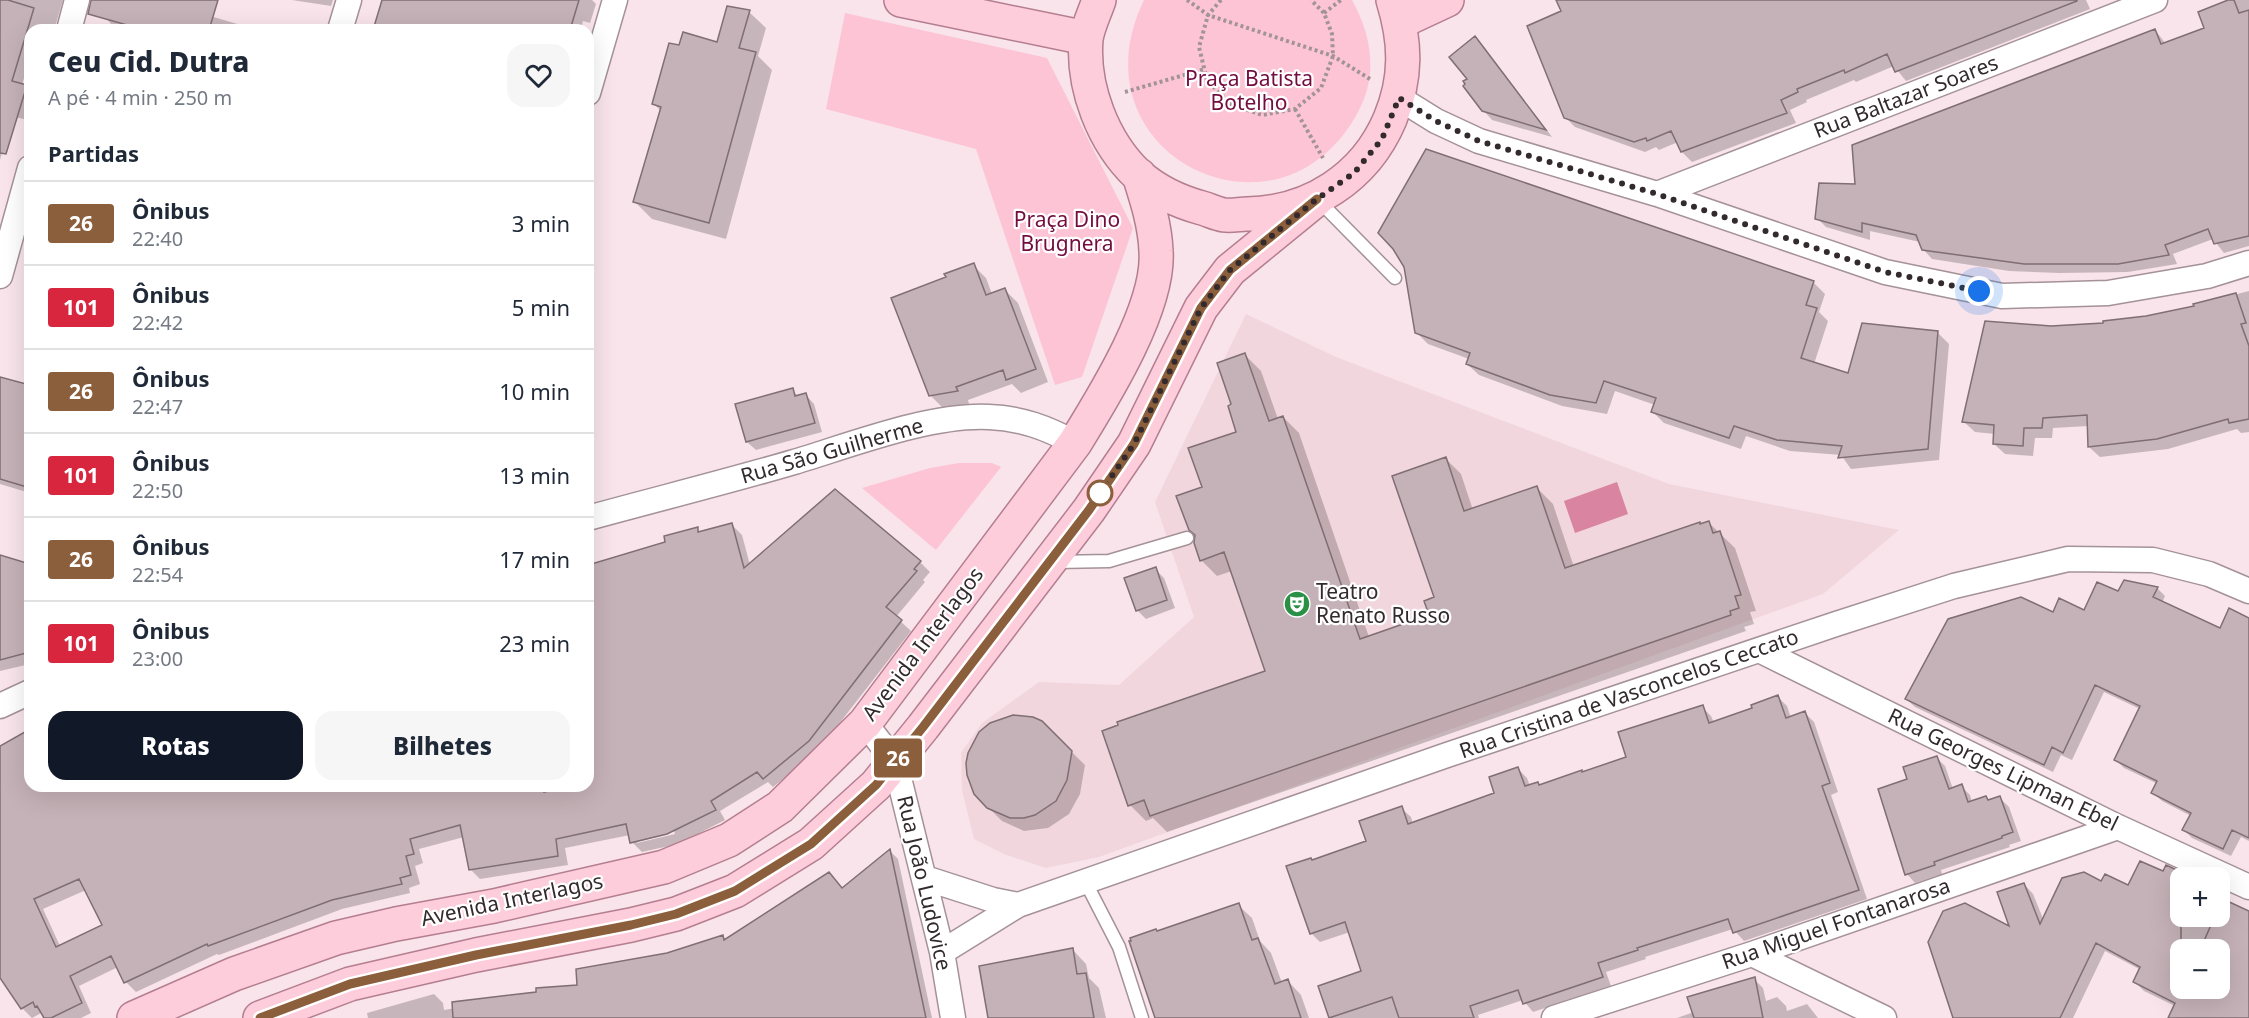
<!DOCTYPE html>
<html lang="pt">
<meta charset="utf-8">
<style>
body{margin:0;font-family:"Noto Sans",sans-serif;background:#f6f6f7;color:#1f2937;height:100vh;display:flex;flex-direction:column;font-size:22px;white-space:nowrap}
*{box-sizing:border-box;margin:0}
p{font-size:20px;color:#747a83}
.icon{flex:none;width:33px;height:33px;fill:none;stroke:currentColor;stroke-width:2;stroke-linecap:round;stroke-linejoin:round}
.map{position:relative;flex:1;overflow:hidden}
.sheet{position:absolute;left:24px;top:24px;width:570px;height:768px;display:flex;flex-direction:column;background:#fff;border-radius:18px;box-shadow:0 6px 24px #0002}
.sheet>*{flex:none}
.badge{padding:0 12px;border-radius:4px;font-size:21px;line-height:39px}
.tools{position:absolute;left:2170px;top:867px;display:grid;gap:12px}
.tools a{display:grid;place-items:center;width:60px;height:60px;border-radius:12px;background:#fff;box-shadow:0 6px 24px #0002;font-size:30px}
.you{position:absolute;width:30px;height:30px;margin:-15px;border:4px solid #fff;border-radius:50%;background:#1a73e8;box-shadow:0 0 0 9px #1a73e833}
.map>.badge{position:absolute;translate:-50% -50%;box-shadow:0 0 0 3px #fff}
h2{padding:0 24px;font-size:22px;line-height:54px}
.round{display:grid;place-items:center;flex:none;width:63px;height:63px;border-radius:18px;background:#f6f6f7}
.summary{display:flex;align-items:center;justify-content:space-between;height:102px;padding:0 24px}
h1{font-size:28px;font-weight:800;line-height:45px}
.button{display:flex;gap:12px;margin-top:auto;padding:12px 24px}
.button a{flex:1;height:69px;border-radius:18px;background:#111827;color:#fff;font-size:24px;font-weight:800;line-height:69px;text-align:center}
.button a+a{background:#f6f6f7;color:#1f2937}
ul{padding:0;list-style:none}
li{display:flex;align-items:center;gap:18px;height:84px;padding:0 24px;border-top:2px solid #e0e1e3}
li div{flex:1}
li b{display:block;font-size:22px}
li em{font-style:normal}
li .badge{min-width:66px;font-weight:700;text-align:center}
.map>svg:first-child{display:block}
.built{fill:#f2d6de}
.green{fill:#fdc4d6}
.water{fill:#d984a0}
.shadow{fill:#0003;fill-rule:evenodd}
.building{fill:#c5b2b8;stroke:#7f6e73;stroke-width:1.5;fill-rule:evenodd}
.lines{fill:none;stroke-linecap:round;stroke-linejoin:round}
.lane-casing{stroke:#a49297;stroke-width:15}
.street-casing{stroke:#a49297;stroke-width:27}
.primary-casing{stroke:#b57e90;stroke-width:36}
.path{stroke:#a29398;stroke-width:4;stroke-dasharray:3 3;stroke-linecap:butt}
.lane{stroke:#fff;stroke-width:12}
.street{stroke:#fff;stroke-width:24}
.primary{stroke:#fdcddc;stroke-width:33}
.line-casing{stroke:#fff;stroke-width:14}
.line{stroke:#8b5e3c;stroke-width:9}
.walk{stroke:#322a2d;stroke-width:6;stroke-dasharray:0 10.8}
.stop-dot{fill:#fff;stroke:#8b5e3c;stroke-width:3}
.labels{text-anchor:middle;stroke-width:4.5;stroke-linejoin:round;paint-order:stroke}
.park-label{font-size:21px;fill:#740d3f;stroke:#fff}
.street-label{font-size:21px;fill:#322a2d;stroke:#fff}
.poi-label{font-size:21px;fill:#322a2d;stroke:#fff;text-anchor:start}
</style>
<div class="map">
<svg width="2249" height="1018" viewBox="0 0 2249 1018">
<rect width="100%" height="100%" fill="#f8e4ea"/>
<path class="built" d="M1246,314l90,43 333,127 230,46 -76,64 -724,263 -53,11 -42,-14 -30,-15 -12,-49 -1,-37 21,-30 57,-41 80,3 75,-68 -39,-115z"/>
<path class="green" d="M1144,0h208c20,36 26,75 6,112 -78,146 -289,43 -214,-112z
M845,13l202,45 86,170 -51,149 -27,8 -79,-236 -150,-40z
M959,463h33l9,4 -65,83 -74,-62 68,-20z"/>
<path class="water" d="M1617,482l11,32 -53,19 -11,-32z"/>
<path class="shadow" d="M0,0h63l-9,30 -15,-2 -1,2h-8v27l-8,28 8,5v22l-3,8 -15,-4 -12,44z
M111,0h45l102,30h-142l-10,-12z
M292,0h41l-2,6z
M383,0h209l4,4 -6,19 -7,-2 -2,9h-207z
M1559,0h527l4,9 -184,72 -12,-15 -38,16 -2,-2 -48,20 1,2 -17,8 6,13 -104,39 -10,-10 -4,-10 -19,8 -3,-3 -11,5 -70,-25 -10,-10 -2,-105z
M2233,0h16v246l-25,7 -11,-14 -40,15 4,10 -49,8 -68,1 -51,-2 -77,-12 -9,-10 -3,-7 -50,-11v9l-44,-13 -9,-9 40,-32 298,-156 11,14 40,-16z
M749,12l17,16 -8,28 14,14 -46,169 -74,-20 -17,-17 26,-91 -7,-7 26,-57 38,-4z
M1475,38l9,9 68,90 -60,-17 -9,-10 -14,-31z
M1426,151l388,132 11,11 -6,18 9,9 -14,43 35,11 88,-43 12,12 -10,116 -88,9 -10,-14 -51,-4 -44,-15 -5,13 -77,-26 -11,-11 2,-7 -40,-14 -8,23 -45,-8 -83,-31 -12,-11 2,-5 -41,-15 -12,-12z
M973,265l13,13 6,16 13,-4 13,13 30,79 -27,11 -9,-9 -44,16 1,4 -26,4 -13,-13 18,-117z
M2249,291v141l-8,1 -4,-4 -69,20 -68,8 -11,-10v-21l-36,2 -1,10h-17l-2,18 -28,-2 -11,-10 1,-10 -20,-2 -11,-10 87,-95 54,-2 42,-8 48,-10v-2z
M1245,355l16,16 17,48 5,-2 16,16 70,204 62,-21 5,-18 9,-140 16,16 12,36 64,-22 16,16 21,63 125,-44 2,2 7,-3 27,26 21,63 -6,1 4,12 -10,3 2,4 -579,201 -14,-14 -7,3 -16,-16 137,-133 -35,-101 -15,5 -16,-16 37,-127 -5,-28z
M30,387v106l-30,-9v-46z
M792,390l7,7 7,-2 8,9 8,28 -66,18 -9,-8 -10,-37z
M732,525l10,10 8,30 170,-3 10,10 -7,8 2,2 -29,35 15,14 -93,120 -45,36 -5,-5 -48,29 5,9 -47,24 -36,8 -10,-10 -2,-7 -65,13 3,17 -88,14 -10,-10 -6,-32 -45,12 4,14 -8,3 5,18 -11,4 1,5 -68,16 -123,46 -2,-1 -81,38 -10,-10 -8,-15 -39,19 12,27 -10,5h-35l-3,-6 -11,6 -10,-10 -22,-33v-227l30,-18v56h558v-219l79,-24 30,-14 4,4zM674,831l1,3 -38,9v-3zM86,890l18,36 -44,20 -17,-37z
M0,557l30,9v98l-30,7z
M1155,569l9,9 11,30 -29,11 -9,-9z
M2157,588l8,8 -3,7 59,27 28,-10v221l-8,-4 -10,19 -39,-18 -8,-8 7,-14 -29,-15 -9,-8 5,-9 -34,-16 -8,-8 24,-51 -36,-17 -32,68 -11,-5 -8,17 -138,-65 -9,-8 148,-85 31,-2 34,-19z
M1778,697l9,9 4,12 14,-5 9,9 24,70 -7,3 36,104 -123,42 -11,-12 -88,28 1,2 -40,13 5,14 -78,26 -10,-12 -45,15 1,3h-148l-11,-31 43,-15 -13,-40 -30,10 -9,-9 2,-71 55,-20 33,-34 10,9 2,7 83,-30 22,-25 9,9 3,8h10l88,-28 74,-51 9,9 3,7 40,-14z
M1041,722l44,43 -5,29 -11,20 -21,14 -24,3 -22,-10 -14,-14z
M1936,757l9,9 8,23 8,-3 9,9 2,7 17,-1 11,-3 9,9 12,34 -12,4 1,2 -69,23 1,4 -27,9 -8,-9 2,-94z
M890,851l8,8 34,159h-564l-1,-5 67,-19 9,9 1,7 135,-23 143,-50 4,4 117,-52z
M2181,882v34h39v-17l29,13v106h-80l6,-12 -31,-15 -9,-9 6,-12 -36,-19 -32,67h-118l56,-89 13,-45 9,10 11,27 58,-38 27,4zM2181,950h39v38h-39z
M1238,905l14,13 8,23 11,12 11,30 6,-2 13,14 8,23h-152l1,-85z
M1073,950l13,14 3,14 10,10 7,30h-117z
M1754,979l9,9 3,13 11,-4 9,9 1,5 20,-7 11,14h-141l17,-6z"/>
<path class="building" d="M0,0h8l26,8 -22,73 15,4 -21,69 -6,-1z
M91,0h127l-9,30h-84l2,-5 -39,-11z
M382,0h197l-9,30h-197z
M1556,0h521v1l-182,71 -8,-18 -42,19 -1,-3 -47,19 1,3 -17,8 6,13 -106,39 -10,-21 -24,10 -1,-3 -12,4 -70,-24 -37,-92 34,-15z
M2228,0h6l5,13 10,-3v226l-35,8 -6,-15 -43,16 4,10 -51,9h-94l-102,-14 -6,-15 -54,-12v9l-47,-13 4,-36 36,1 -3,-39 303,-116 6,15 43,-16 -6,-16z
M727,6l23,4 -11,38 17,4 -47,171 -76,-21 28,-95 -9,-3 17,-61 10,2 4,-13 34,10z
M1475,36l71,94 -64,-19 -19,-25 2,-2 -2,-3 4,-2 -18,-22z
M1426,149l388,132 -8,24 11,3 -16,50 47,15 14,-50 76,8 -10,118 -90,9 4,-12 -65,-6 -43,-14 -5,12 -78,-26 5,-14 -52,-17 -8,22 -46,-8 -84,-31 4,-11 -55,-20 -11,-66 -11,-18 -15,-16z
M974,263l12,32 19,-7 31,81 -30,11 -3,-10 -47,17 2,4 -29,5 -38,-98 55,-21 -2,-3z
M2236,293l10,30 -5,1 8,22v73l-20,4 -1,-4 -71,20 -69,8 -1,-32 -44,3 -1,10h-18l-1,18 -30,-2 1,-19 -32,-3 23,-101 66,5 52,-3v-2l43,-5 48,-10 -1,-2z
M1245,353l24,68 14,-5 77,223 69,-24 -5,-14 10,-4 -42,-121 54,-19 18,54 73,-25 28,82 135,-46v2l9,-3 4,12 7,-2 21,64 -6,1 4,12 -9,3 1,4 -581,201 -6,-16 -16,6 -26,-75 16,-6 -1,-3 148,-51 -41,-119 -24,9 -6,-18 1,-8 -6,-5 -13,-34 26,-9 -14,-39 48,-16 -8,-26 3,-2 -14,-41z
M0,377l30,8v103l-30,-9z
M793,388l2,8 11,-3 9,30 -69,19 -11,-38z
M835,489l86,72 -7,8 3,2 -31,36 16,13 -93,121 -46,38 -6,-7 -46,29 5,9 -49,24 -37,9 -4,-19 -70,15 2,17 -89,14 -9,-45 -50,14 4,15 -8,2 5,19 -11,3 2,6 -70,16 -124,46 -1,-2 -83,39 -13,-27 -41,20 12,27 -31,15h-7l-7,-12 -2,1 -2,-5 -12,7 -21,-31v-232l30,-17v57h513l1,6 25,-6h19v-221l77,-23 -1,-6 34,-9v5l34,-9 12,45zM79,879l23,46 -46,22 -22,-48z
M0,555l30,9v88l-30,8z
M1156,567l11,33 -31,11 -12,-33z
M2124,580l34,7 -5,10 67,31 9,-20 20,10v220l-17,-8 -9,19 -41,-19 9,-17 -40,-20 6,-12 -43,-21 26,-54 -45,-21 -32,68 -11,-6 -8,18 -139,-66 43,-80 73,-22 32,15 6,-14 25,12 13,-28 21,9z
M1778,695l8,23 19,-7 25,72 -8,3 37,104 -126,43 -5,-14 -91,29 1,2 -40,13 5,14 -80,27 -5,-14 -48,16 4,12h-75l-7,-21 -63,21 -11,-32 43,-15 -16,-49 -35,12 -24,-68 25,-8 1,2 54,-19 -7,-20 43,-15 6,18 86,-31 -5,-16 29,-10 7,19 13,-4 1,3 43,-15v2l44,-15 -8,-25 85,-27 6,18 43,-15 -1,-3z
M1013,715l20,2 9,4 30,30 -5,29 -11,21 -21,14 -11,3h-14l-23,-10 -13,-14 -7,-19 -1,-12 2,-10 11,-21 11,-9z
M1937,756l12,33 13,-5 6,18 18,-6 2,4 12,-4 13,36 -11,4v2l-68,24 1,3 -30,10 -27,-86 29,-10 -4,-12z
M890,849l36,169h-473l-1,-16 84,-10v-4l41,-3 -1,-16 91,-16 56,-18 1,5 105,-68 13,16z
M2140,861l23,10 3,-6 15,7v119l1,-3h38v-38h-20l15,-34h5v-9l3,-8 26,12v107h-81l7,-15 -42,-21 7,-15 -44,-24 -36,75h-107l-25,-76 15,-31 22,-8 44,23 -12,-34 27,-9 16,41 22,-46 22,-6 17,9 4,-7 23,11z
M1239,903l13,37 6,-2 17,46 13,-5 13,39h-146l-26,-77h2l-1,-3 26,-9 1,2z
M1073,948l4,26 9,-1 8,45h-106l-9,-52z
M1755,977l8,41h-69l-7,-21z"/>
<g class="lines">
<defs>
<path id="lane" d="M1318,200l77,78
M1056,562l53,-1 78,-23
M1085,881l34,66 23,71"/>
<path id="street" d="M69,30l8,-30
M340,30l9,-30
M588,93l27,-93
M1399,98l37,23 43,20 178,53 228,78 117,24 106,-3 99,-17 42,-13
M1657,194l498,-194
M0,276l30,-108
M588,518c69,-19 138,-36 206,-56 57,-17 136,-48 195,-45 32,1 58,11 86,26
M1759,650l359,177 131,60
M0,706l30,-14
M865,723l30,39 47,190 11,66
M925,878l68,22 25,5
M942,952l76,-47 429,-150 389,-131 118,-38 114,-27 85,1 56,14 40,17
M1752,954l132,64
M1554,1018l198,-64 366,-127"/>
<path id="primary" d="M901,0l185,38
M1099,0c-4,12 -11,26 -13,39 -4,48 17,103 52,136 18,16 42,27 64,33 7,2 15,6 22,7 8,1 16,-1 23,-1 63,-1 118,-36 143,-95 17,-41 16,-77 3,-119
M1400,22l47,-22
M134,1018l100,-44 102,-36 60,-14 98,-18 170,-39 65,-27 51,-33 85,-84 210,-280c29,-47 85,-136 81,-192 -1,-26 -9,-51 -17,-76
M260,1018l90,-34 126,-29 155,-30 45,-11 59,-23 76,-47 65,-59 47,-58 166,-217 45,-66 67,-136 29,-38 87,-71"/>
</defs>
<use href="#lane" class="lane-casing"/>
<use href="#street" class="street-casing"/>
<use href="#primary" class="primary-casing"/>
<path class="path" d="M1187,0l21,15 125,41 37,23
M1221,0l-13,15 -9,32 8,33 23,24 32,11 33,-6 26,-21 12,-32 -1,-22 -8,-21 -13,-13
M1324,13l17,-13
M1125,92l80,-23
M1295,109l28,49"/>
<use href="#lane" class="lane"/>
<use href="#street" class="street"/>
<use href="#primary" class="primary"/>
</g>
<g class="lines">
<defs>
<path id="line" d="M260,1018l90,-34 126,-29 155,-30 45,-11 59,-23 76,-47 65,-59 47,-58 166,-217 45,-66 67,-136 29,-38 87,-71"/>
</defs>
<use href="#line" class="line-casing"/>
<use href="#line" class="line"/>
<path class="walk" d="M1100,493l34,-49 67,-136 29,-38 87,-71 37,-26 28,-34 17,-41 37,23 43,20 178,53 228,78 94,19"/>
</g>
<defs>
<symbol id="theatre-disc" viewBox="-11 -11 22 22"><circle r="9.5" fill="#2a9046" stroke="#fff"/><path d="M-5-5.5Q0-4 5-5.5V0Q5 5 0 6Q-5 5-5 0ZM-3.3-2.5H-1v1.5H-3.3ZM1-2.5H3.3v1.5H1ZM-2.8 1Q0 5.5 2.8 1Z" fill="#fff"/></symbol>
</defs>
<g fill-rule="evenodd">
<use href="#theatre-disc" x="1282" y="589" width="30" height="30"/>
</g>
<circle class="stop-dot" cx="1100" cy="493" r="12"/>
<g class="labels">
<g class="park-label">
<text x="1249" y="86">Praça Batista<tspan x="1249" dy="24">Botelho</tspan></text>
<text x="1067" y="227">Praça Dino<tspan x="1067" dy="24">Brugnera</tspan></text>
</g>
<g class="street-label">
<text transform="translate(1906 97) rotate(-21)" y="7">Rua Baltazar Soares</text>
<text transform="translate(832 451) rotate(-16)" y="7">Rua São Guilherme</text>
<text transform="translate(923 644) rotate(-53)" y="7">Avenida Interlagos</text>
<text transform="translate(1629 694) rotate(-19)" y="7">Rua Cristina de Vasconcelos Ceccato</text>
<text transform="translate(2003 770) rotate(26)" y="7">Rua Georges Lipman Ebel</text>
<text transform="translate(924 883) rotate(77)" y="7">Rua João Ludovice</text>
<text transform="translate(512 900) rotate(-12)" y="7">Avenida Interlagos</text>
<text transform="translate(1836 924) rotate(-19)" y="7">Rua Miguel Fontanarosa</text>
</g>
<g class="poi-label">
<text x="1316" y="599">Teatro<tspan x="1316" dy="24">Renato Russo</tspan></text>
</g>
</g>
</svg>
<div class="tools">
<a>+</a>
<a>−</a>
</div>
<div class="you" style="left:1979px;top:291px"></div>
<b class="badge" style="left:898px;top:758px;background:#8b5e3c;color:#fff">26</b>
<section class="sheet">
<div class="summary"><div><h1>Ceu Cid. Dutra</h1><p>A pé · 4 min · 250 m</p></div><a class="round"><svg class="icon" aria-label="heart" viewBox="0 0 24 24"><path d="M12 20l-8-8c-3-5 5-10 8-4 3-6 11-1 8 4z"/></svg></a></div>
<h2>Partidas</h2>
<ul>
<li><span class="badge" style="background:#8b5e3c;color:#fff">26</span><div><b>Ônibus</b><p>22:40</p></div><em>3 min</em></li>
<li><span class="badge" style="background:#d7263d;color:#fff">101</span><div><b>Ônibus</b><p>22:42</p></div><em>5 min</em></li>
<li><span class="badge" style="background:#8b5e3c;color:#fff">26</span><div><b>Ônibus</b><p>22:47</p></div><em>10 min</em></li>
<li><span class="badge" style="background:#d7263d;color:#fff">101</span><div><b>Ônibus</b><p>22:50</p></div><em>13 min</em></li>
<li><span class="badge" style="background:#8b5e3c;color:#fff">26</span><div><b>Ônibus</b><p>22:54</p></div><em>17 min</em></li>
<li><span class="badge" style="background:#d7263d;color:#fff">101</span><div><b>Ônibus</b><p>23:00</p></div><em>23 min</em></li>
</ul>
<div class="button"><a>Rotas</a><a>Bilhetes</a></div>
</section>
</div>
